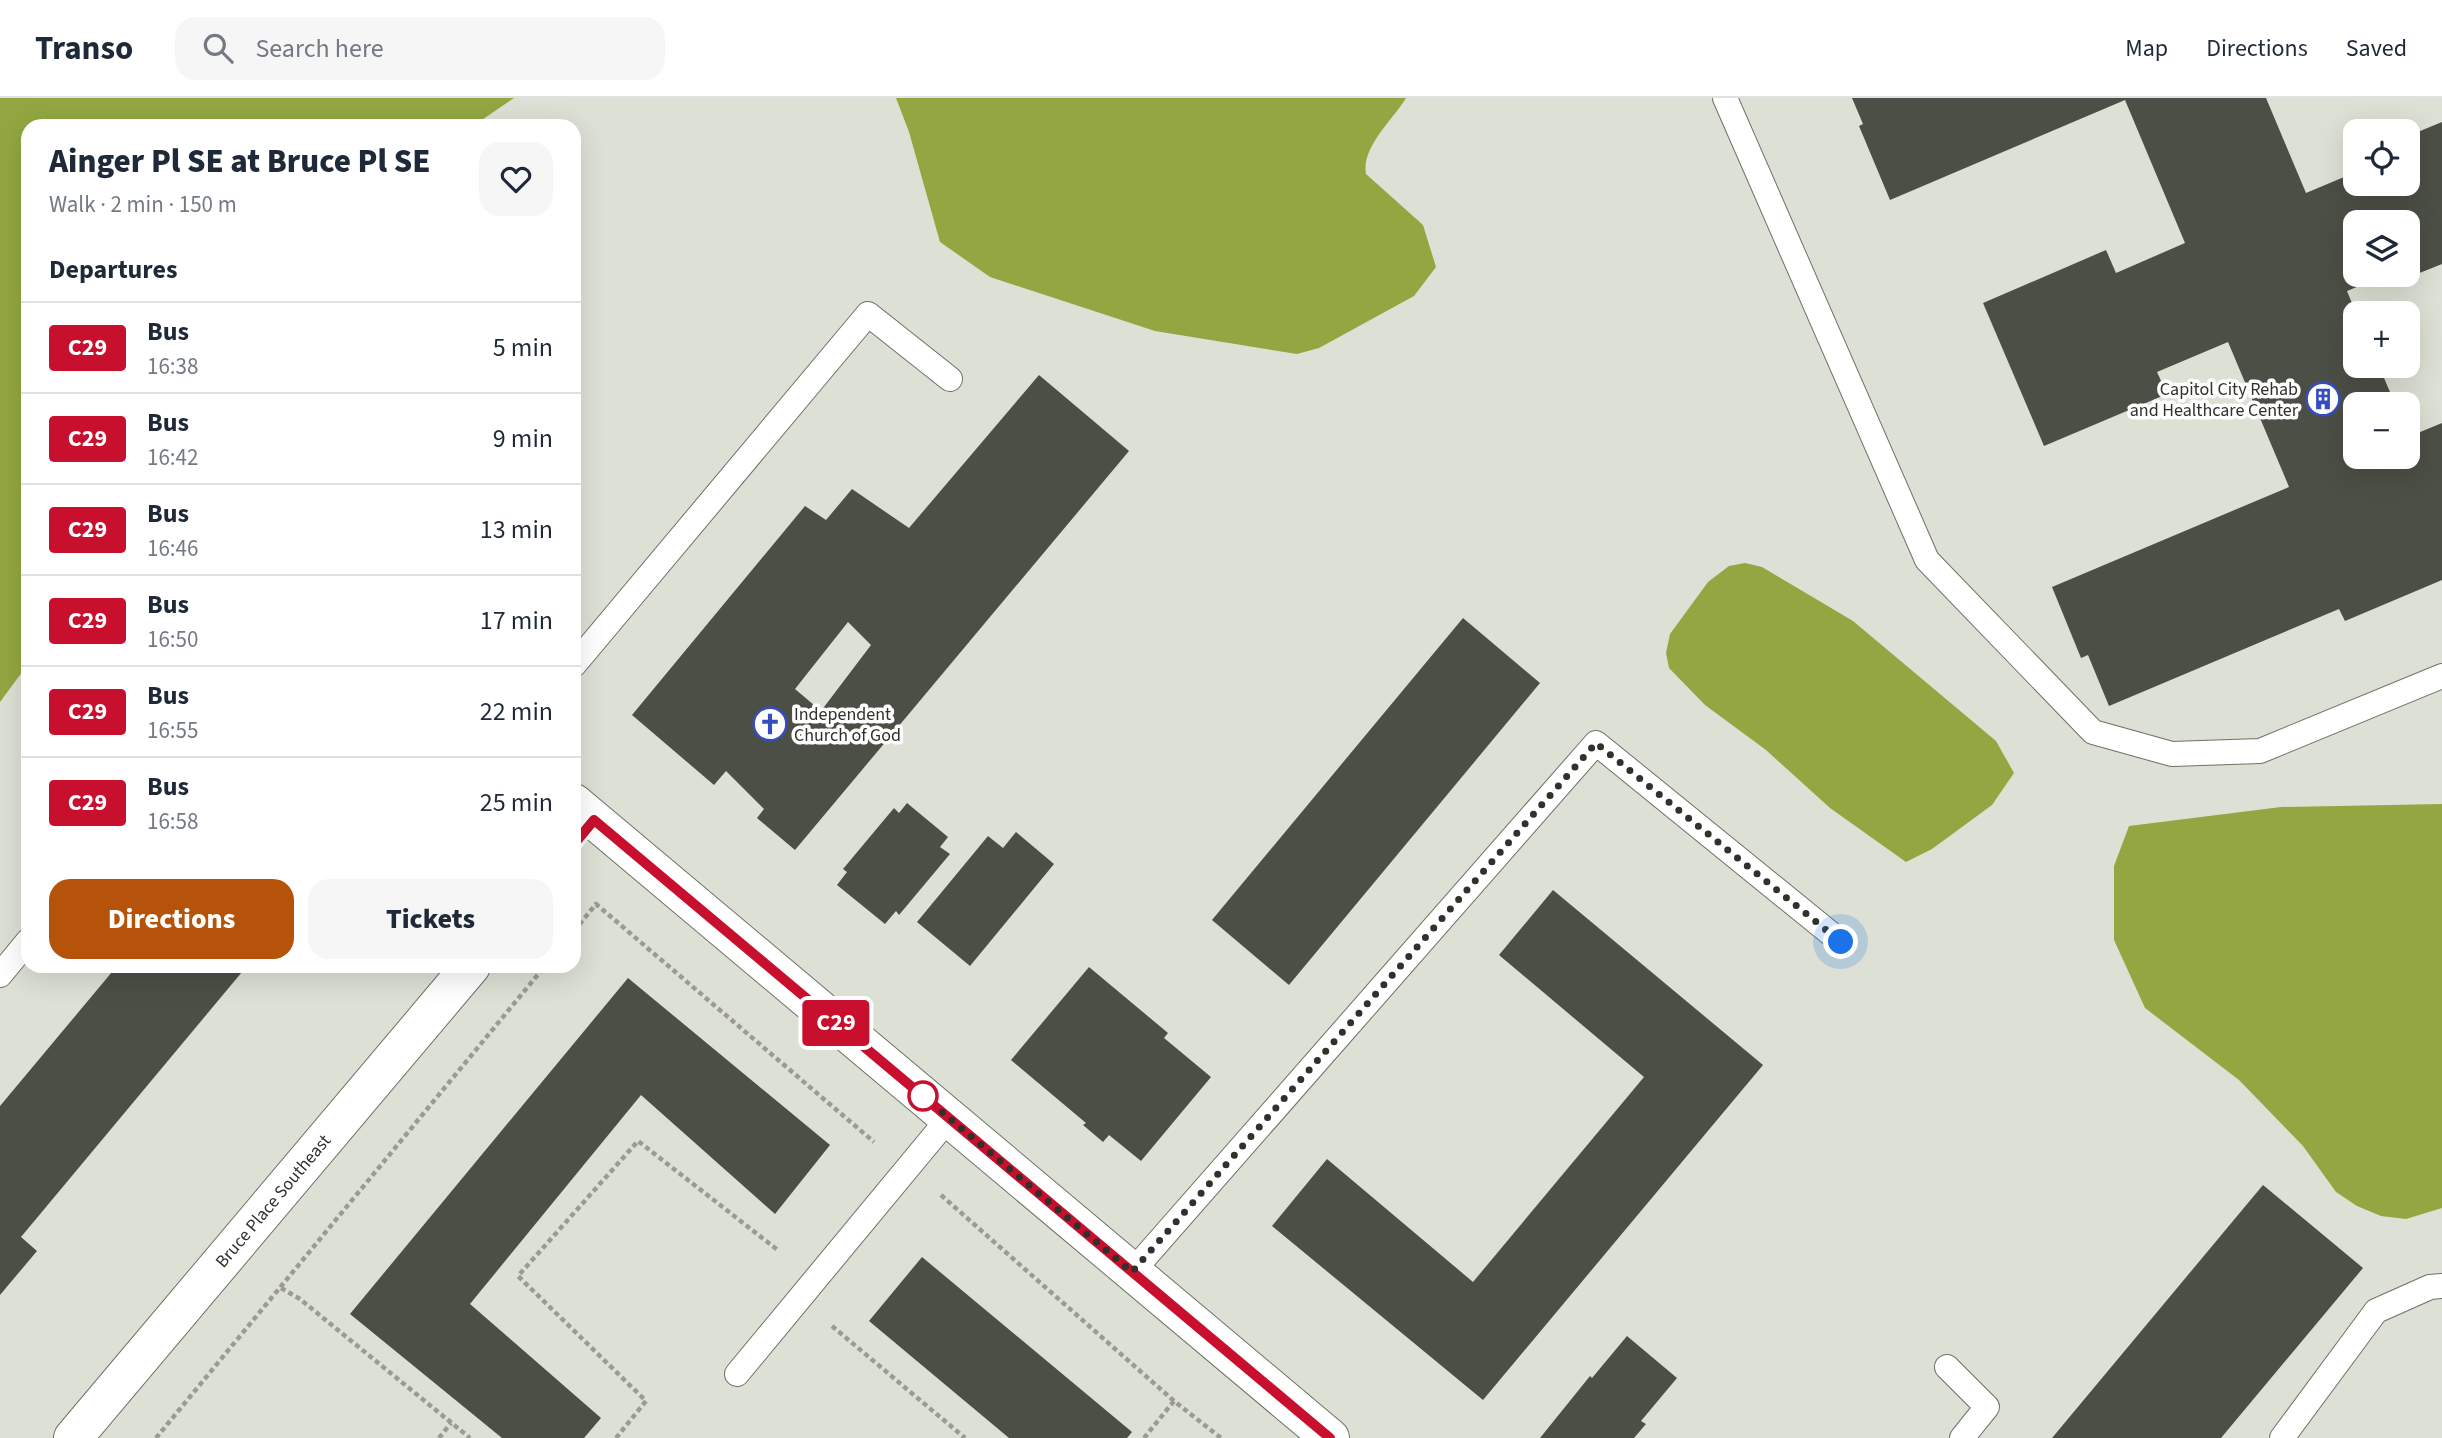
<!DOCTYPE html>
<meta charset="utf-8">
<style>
body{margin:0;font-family:"Source Sans 3",sans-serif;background:#f6f6f7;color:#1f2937;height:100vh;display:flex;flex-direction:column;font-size:26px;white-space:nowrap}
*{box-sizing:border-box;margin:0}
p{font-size:23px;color:#747a83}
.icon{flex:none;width:38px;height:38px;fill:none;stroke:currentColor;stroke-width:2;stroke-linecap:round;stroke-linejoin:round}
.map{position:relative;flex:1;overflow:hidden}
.side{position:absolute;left:21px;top:21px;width:560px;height:854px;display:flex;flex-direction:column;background:#fff;border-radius:21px;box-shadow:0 7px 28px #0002}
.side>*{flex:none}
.badge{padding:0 14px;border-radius:5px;font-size:24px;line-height:46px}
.tools{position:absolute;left:2343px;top:21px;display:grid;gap:14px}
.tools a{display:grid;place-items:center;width:77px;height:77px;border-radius:14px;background:#fff;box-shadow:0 7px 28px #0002;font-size:35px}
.you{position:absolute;width:35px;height:35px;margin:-18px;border:5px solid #fff;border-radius:50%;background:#1a73e8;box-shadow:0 0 0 10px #1a73e833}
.map>.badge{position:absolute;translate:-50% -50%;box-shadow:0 0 0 4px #fff}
h2{padding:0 28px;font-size:26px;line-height:63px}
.round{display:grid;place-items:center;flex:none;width:74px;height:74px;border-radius:21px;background:#f6f6f7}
.overview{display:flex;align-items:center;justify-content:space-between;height:119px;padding:0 28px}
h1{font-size:33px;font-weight:800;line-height:52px}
.cta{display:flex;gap:14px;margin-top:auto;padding:14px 28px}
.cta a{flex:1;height:80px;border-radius:21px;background:#b45309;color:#fff;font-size:28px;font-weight:800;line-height:80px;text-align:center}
.cta a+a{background:#f6f6f7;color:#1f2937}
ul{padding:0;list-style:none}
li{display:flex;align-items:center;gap:21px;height:91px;padding:0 28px;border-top:2px solid #e0e1e3}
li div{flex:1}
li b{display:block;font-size:26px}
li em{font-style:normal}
li .badge{min-width:77px;font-weight:700;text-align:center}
header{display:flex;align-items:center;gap:42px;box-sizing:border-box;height:98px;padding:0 35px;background:#fff;border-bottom:2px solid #e0e1e3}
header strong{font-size:33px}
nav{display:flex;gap:38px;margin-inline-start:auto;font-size:24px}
.search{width:490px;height:63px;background:#f6f6f7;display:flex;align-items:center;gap:18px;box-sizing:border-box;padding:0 24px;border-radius:21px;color:#747a83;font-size:26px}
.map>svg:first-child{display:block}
.forest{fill:#92a741}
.building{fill:#4c4f45;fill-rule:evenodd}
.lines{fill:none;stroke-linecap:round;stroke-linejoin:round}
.lane-casing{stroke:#6e7166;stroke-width:26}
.street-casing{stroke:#6e7166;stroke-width:40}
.path{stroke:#9a9c93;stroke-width:4.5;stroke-dasharray:5 3.5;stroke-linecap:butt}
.lane{stroke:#fff;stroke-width:24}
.street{stroke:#fff;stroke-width:38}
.line-casing{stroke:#fff;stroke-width:16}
.line{stroke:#c8102e;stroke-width:10}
.walk{stroke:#30312d;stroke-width:7;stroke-dasharray:0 12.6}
.stop-dot{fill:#fff;stroke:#c8102e;stroke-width:3.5}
.labels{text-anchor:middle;stroke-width:7;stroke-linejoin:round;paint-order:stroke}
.poi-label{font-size:18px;fill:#30312d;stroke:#fff;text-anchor:end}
.street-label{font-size:18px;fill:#30312d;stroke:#fff}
</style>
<header>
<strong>Transo</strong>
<div class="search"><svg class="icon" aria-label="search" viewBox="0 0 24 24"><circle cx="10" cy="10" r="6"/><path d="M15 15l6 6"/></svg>Search here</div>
<nav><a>Map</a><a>Directions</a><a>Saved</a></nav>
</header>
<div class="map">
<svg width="2442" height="1340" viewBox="0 0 2442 1340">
<rect width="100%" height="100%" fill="#dde0d4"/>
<path class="forest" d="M0,0h514l-41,28h-163l-20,-6 -24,3 -1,3h-237v538l-28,38z
M896,0h510c-13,22 -45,49 -40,76l57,51 13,42 -22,29 -95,52 -22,6 -142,-23 -165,-54 -50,-35 -31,-110z
M1745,465l17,4 91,54 143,120 18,32 -22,32 -60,44 -26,13 -76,-54 -64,-58 -61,-45 -36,-37 -3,-15 4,-19 38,-52 21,-16z
M2442,706v404l-36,11 -25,-3 -24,-10 -21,-14 -33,-46 -64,-66 -94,-72 -31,-68v-74l15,-40 152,-19z"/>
<path class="building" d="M1852,0h414l40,95 50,-21v12h52v-48l34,-14v142l-35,14 1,-56h-52v53h30l-39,16 9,22v53h23l16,38h-39v53h52v-20l34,-14v157l-97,41 -6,-12 -230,97 -21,-51 -7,3 -29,-71 237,-100 -61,-145 -71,30 10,22 -123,52 -61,-143 123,-53 10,23 69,-30 -60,-143 -235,100 -31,-74 4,-2z
M1039,277l90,76 -334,399 -38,-32 7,-9 -38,-38 -12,14 -82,-70 173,-209 21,14 26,-31 57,39zM848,524l23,23 -50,66 -26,-22z
M1463,520l77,65 -251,302 -77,-65z
M907,705l41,34 -8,10 10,7 -51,61 -3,-4 -11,13 -48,-39 10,-13 -4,-3 51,-61 5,5z
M1016,734l38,32 -84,102 -53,-44 71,-86 15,12z
M1553,792l210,175 -280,335 -211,-174 55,-67 146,123 171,-205 -145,-122z
M117,868h130l-226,271 16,14 -37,44v-189z
M1089,869l79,66 -4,5 47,39 -70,84 -32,-26 -6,7 -20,-17 3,-2 -75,-63z
M628,880l202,167 -55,69 -134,-119 -171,209 131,114 -17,20h-82l-152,-124z
M2263,1087l100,83 -142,170h-169z
M922,1159l210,175 -5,6h-118l-140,-117z
M1627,1238l50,42 -36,43 5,3 -12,14h-94l50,-62 2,2z"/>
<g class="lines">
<defs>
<path id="lane" d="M1725,0l202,462 166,172 79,22 88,-3 182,-75
M574,567l294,-351 82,65
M0,877l28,-34
M1132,1174l464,-529 245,199
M1947,1269l40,40 -25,31
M737,1276l212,-256
M2282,1340l94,-127 54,-24 12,-1"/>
<g id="street">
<path d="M574,705l756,635"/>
<path id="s1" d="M73,1340l398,-472"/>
</g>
</defs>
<use href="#lane" class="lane-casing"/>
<use href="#street" class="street-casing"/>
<path class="path" d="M574,833l22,-27 278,238
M941,1097l233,206 47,37
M281,1190l19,11 170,139
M832,1228l133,112
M156,1340l389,-472
M439,1340l12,-15
M616,1340l30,-37 -128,-125 120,-135 141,110
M1144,1340l30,-37"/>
<use href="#lane" class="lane"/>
<use href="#street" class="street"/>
</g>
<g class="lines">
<defs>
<path id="line" d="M574,746l20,-24 736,618"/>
</defs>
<use href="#line" class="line-casing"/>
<use href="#line" class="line"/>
<path class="walk" d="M923,998l209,176 464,-529 245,199"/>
</g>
<defs>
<symbol id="building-ring" viewBox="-11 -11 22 22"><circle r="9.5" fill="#fff" stroke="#364dbf" stroke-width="1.5"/><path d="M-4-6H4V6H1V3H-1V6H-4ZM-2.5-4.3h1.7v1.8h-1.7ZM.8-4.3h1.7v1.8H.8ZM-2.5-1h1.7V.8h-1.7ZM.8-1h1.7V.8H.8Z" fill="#364dbf"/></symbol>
<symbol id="church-ring" viewBox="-11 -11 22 22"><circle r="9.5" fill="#fff" stroke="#364dbf" stroke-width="1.5"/><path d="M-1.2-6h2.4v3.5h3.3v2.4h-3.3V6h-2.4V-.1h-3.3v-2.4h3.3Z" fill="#364dbf"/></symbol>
</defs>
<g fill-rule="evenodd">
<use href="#building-ring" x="2304" y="282" width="38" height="38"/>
<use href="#church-ring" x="751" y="607" width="38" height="38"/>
</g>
<circle class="stop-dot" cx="923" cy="998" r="14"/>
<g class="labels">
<g class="poi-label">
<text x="2298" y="297">Capitol City Rehab<tspan x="2298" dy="21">and Healthcare Center</tspan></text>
<text x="794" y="622" text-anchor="start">Independent<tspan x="794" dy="21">Church of God</tspan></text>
</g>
<g class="street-label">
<text dy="6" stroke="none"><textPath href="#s1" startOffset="310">Bruce Place Southeast</textPath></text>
</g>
</g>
</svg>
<div class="tools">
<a><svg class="icon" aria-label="locate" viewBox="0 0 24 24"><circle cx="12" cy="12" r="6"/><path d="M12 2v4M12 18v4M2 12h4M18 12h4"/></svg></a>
<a><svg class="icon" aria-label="layers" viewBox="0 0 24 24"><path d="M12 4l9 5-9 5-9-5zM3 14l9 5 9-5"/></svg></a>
<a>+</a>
<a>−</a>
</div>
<div class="you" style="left:1841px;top:844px"></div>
<b class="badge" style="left:836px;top:925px;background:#c8102e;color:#fff">C29</b>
<section class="side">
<div class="overview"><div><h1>Ainger Pl SE at Bruce Pl SE</h1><p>Walk · 2 min · 150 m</p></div><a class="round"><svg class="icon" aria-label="heart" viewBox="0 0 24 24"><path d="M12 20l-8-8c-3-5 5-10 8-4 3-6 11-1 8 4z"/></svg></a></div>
<h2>Departures</h2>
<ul>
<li><span class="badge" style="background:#c8102e;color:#fff">C29</span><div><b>Bus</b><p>16:38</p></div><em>5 min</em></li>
<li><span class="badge" style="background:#c8102e;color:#fff">C29</span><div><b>Bus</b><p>16:42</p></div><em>9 min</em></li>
<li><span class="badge" style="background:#c8102e;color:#fff">C29</span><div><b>Bus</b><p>16:46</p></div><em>13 min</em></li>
<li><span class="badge" style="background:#c8102e;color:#fff">C29</span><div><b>Bus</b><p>16:50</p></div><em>17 min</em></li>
<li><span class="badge" style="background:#c8102e;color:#fff">C29</span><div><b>Bus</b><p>16:55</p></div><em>22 min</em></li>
<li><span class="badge" style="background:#c8102e;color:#fff">C29</span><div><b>Bus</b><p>16:58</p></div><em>25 min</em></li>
</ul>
<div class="cta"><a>Directions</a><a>Tickets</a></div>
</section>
</div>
